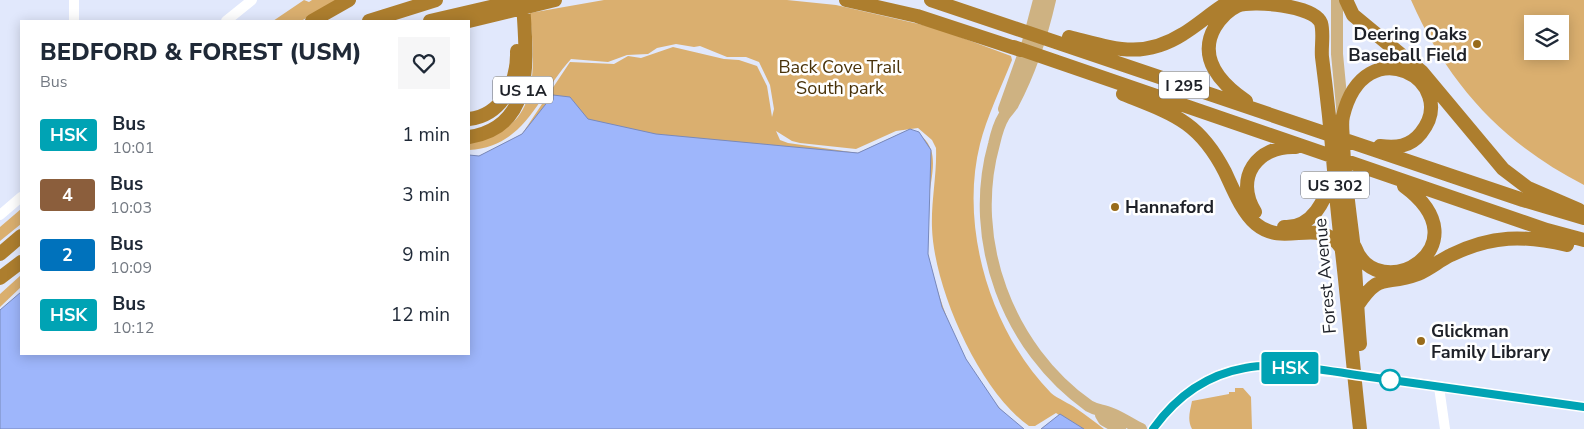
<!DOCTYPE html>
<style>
body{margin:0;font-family:"Nunito Sans",sans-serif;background:#f6f6f7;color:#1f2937;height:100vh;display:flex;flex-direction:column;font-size:19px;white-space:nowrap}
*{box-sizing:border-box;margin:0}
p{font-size:16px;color:#747a83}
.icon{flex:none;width:28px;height:28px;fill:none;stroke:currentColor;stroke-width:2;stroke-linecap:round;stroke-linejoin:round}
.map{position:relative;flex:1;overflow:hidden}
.side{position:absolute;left:20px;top:20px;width:450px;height:335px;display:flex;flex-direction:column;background:#fff;border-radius:0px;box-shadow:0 2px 12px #0003}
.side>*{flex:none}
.badge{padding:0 10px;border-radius:4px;font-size:18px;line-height:32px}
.tools{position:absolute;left:1524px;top:15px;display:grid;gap:10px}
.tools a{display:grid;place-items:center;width:45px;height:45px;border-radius:0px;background:#fff;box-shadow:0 2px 12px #0003;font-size:25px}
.map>.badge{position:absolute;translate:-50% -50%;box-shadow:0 0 0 2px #fff}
.round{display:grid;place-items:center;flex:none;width:52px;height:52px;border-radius:0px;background:#f6f6f7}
.head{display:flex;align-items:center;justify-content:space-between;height:85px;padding:0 20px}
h1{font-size:24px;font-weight:800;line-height:38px}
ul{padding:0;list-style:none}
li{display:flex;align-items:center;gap:15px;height:60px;padding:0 20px}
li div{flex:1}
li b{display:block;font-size:19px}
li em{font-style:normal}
li .badge{min-width:55px;font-weight:700;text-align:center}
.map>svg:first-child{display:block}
.green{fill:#daaf6f;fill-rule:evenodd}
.water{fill:#9eb6fb;stroke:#7889bc}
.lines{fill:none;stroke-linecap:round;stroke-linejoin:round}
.minor{stroke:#fff;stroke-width:10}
.major{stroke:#ceb282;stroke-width:12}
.highway{stroke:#ad7e2e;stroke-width:14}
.line-casing{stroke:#fff;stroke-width:11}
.line{stroke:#00a3b4;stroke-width:8}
.poi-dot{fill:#986b1a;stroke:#fff;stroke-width:2}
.stop-dot{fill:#fff;stroke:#00a3b4;stroke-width:2.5}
.labels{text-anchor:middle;stroke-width:5;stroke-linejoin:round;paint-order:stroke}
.shield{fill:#fff;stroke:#626468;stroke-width:1}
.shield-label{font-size:16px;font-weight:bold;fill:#1e2128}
.poi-label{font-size:18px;font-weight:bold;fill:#1e2128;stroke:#fff;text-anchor:start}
.park-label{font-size:18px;fill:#493209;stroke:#fff}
.street-label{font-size:18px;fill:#1e2128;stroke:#fff}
</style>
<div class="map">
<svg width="1584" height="429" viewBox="0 0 1584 429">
<rect width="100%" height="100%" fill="#e1e8fc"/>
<path class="green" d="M304,0l5,2 3,-2h26l-37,21h-28z
M604,0h183l49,5 100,23 75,28 1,4c-10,25 -26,59 -32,84 -21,84 11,188 71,249 7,6 18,10 26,16 9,6 18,13 27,20h-63l18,-14 -3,-2 -21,13h-6c-50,-35 -95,-138 -97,-198 -1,-27 5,-53 4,-80l-4,-8 -14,-12 -22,3 -40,18 -56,-6 -8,-2 -16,-10 4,9 8,3 70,10 52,-24c9,4 18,11 21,21 5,14 -1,34 -2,49 -2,17 -2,36 -1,53 0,9 4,18 6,26 14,51 44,121 90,151l-545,-273 43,-22 48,-72 44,2 14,-8 13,2 32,-11 51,12 15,1 18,6 10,20 5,31 2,-8 -4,-24 -11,-23 -13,-5h-19l-27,-11 -6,1 -18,-3 -19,4 -9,6 -21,1 -19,7 -37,-3c-33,36 -45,88 -102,91v-8c11,-4 25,-8 36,-14 36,-20 28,-81 25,-115z
M1411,0h173v185c-82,-42 -136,-101 -173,-185zM1532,24h28v27h-28z
M21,209v15l-21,17v-14z
M21,275v12l-21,20v-13z
M1235,388h8l8,9 1,32h-60c-5,-9 -2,-18 0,-28l37,-7v-2h6z"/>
<path class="water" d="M553,95l17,2 18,22 68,15 202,19 52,-24 9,3 12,18 -3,104 14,53 24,52 33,49 25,21h-1024v-119l21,-18v62h448v-199l10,1 43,-22z
M1060,414l24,15h-43z"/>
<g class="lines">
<path class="minor" d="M74,21v-21
M226,21l26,-21
M0,215l21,-18
M1439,387l6,42
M1153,429c26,-36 61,-60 106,-63l95,8 230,33"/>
<path class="major" d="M1050,0c-8,35 -20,72 -37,104 -2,4 -6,7 -9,12 -5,8 -8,19 -10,28 -27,96 14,205 95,262 7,4 11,4 18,6 11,3 23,12 34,17
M1337,0v54l6,63
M1004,109l24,-67 11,-42
M1101,415l3,5 16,9"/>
<path class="highway" d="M846,0l71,16 104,34
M931,0l592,200 61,18
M1346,0l7,15 69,57 81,97 25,19 51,22
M312,21l37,-21
M369,21l67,-21
M430,21l91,-21
M469,21l86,-21
M1069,37c44,11 73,23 114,-3 15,-9 29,-22 44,-31
M1014,47l533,183 37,10
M1123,94c50,20 76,27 102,78 8,17 17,40 31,52 30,25 63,-10 86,25
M1246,101c-25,-17 -49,-43 -31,-74 5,-8 13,-17 22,-21 15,-6 77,-1 84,17 3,10 0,24 1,34 5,38 9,75 12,113 2,27 5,55 8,82 7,59 11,118 18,177
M469,119c33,-4 49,-37 48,-68
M469,137c70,-11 56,-85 54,-137
M1255,212c-21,-34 2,-67 41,-65
M1284,227c29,2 41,-28 49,-50
M1355,247c22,61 132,0 49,-61
M0,254l21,-18
M0,278l21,-16
M1357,306c24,-36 27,-19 61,-32 12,-5 22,-14 33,-19 41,-20 73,-20 116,-10
M1360,344c-3,-34 -4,-69 -7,-103 -4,-33 -9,-65 -10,-99 0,-8 -2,-18 0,-26 22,-90 119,-34 78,17 -11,14 -25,15 -41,13"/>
</g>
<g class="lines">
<defs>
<path id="line" d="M1153,429c23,-32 52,-54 92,-61 34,-7 89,4 125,9 71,10 142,20 214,30"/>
</defs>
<use href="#line" class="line-casing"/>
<use href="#line" class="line"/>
</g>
<g class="poi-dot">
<circle cx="1477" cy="44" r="5"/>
<circle cx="1115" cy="207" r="5"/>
<circle cx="1421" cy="341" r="5"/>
</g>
<circle class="stop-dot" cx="1390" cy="380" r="10"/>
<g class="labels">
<g class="shield">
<rect x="1159" y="71.5" width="50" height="27" rx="4"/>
<rect x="493" y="76.5" width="60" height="27" rx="4"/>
<rect x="1301" y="171.5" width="68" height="27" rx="4"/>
</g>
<g class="shield-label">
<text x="1184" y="91">I 295</text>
<text x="523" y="96">US 1A</text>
<text x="1335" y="191">US 302</text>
</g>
<g class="poi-label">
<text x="1467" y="40" text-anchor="end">Deering Oaks<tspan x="1467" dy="21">Baseball Field</tspan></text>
<text x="1125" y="213">Hannaford</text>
<text x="1431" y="337">Glickman<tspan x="1431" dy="21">Family Library</tspan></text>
</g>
<g class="park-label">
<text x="840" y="73">Back Cove Trail<tspan x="840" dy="21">South park</tspan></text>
</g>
<g class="street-label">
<text transform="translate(1325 276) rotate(-95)" y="6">Forest Avenue</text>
</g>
</g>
</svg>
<div class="tools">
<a><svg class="icon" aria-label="layers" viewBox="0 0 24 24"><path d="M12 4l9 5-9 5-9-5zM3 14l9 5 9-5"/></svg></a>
</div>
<b class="badge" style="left:1290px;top:368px;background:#00a3b4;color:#fff">HSK</b>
<section class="side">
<div class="head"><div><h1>BEDFORD &amp; FOREST (USM)</h1><p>Bus</p></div><a class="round"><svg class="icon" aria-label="heart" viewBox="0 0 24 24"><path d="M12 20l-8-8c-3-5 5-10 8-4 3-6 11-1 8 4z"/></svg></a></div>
<ul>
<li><span class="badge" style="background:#00a3b4;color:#fff">HSK</span><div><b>Bus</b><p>10:01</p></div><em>1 min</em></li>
<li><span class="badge" style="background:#8b5e3c;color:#fff">4</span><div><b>Bus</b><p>10:03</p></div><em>3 min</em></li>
<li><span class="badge" style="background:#0072bc;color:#fff">2</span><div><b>Bus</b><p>10:09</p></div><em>9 min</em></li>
<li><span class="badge" style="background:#00a3b4;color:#fff">HSK</span><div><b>Bus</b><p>10:12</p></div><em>12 min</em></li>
</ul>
</section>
</div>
